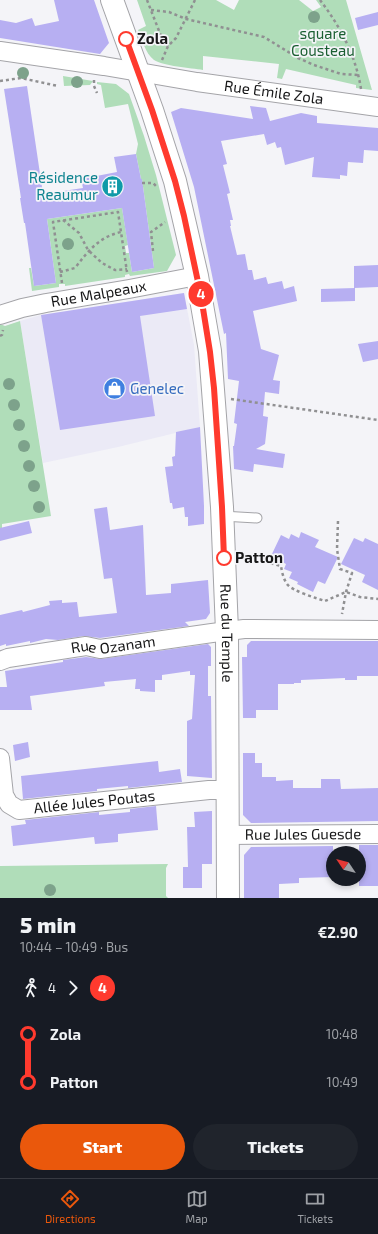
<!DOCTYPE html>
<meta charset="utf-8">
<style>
body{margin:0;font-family:"Exo 2",sans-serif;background:#20242c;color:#f1f3f6;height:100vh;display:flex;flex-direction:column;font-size:15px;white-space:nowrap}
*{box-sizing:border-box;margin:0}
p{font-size:13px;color:#9ea1a6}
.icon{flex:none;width:22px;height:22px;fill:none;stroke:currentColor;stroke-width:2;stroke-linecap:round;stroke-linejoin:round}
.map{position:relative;height:898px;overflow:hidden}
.drawer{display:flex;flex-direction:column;background:#171b24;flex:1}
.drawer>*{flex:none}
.badge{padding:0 8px;border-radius:13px;font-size:14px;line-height:26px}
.needle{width:26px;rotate:305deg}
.buttons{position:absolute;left:326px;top:846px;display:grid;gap:8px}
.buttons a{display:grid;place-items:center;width:40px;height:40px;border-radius:50%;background:#171b24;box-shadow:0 2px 6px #0003;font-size:20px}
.map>.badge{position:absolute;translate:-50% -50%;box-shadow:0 0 0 2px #fff}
.legs{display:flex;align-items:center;gap:6px;height:44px;padding:0 20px;font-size:13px}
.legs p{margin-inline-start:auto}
.summary{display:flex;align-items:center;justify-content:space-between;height:68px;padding:0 20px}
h1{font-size:22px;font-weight:800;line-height:30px}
.primary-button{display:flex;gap:8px;margin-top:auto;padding:8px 20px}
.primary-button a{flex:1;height:46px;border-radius:24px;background:#ea580c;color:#fff;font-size:16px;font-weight:800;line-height:46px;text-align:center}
.primary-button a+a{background:#20242c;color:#f1f3f6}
ul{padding:0 20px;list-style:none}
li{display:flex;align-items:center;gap:14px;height:48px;font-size:15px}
li i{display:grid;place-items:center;width:6px;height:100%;margin:0 5px;background:currentColor}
li i::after{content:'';width:10px;height:10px;margin:-5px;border:3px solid;border-radius:50%;background:#171b24}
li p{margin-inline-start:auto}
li:first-child i{background:linear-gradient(#0000 50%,currentColor 0)}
li:last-child i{background:linear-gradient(currentColor 50%,#0000 0)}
.menu{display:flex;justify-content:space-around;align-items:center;height:56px;border-top:1px solid #363941;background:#171b24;font-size:11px;color:#9ea1a6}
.menu a{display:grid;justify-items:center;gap:2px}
.menu .on{color:#ea580c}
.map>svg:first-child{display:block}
.built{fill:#ebeaf6}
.green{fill:#b0ddb9}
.building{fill:#b7aff2}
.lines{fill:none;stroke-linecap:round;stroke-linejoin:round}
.lane-casing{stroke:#a4a4a8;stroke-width:11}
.street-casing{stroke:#a4a4a8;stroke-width:20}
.secondary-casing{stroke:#a4a4a8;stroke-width:24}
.path{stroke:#909092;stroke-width:2.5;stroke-dasharray:3 3;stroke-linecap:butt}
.lane{stroke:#fff;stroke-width:9}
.street{stroke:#fff;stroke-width:18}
.secondary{stroke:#fff;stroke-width:22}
.tree{fill:#7da28b}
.line-1-casing{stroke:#fff;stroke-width:9}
.line-1{stroke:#ff3a2e;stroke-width:6}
.stop-1-dot{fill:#fff;stroke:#ff3a2e;stroke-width:2}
.labels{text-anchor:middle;stroke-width:3.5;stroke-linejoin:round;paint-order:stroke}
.park-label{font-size:15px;fill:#1b5f32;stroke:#f4f4f8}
.stop-label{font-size:15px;font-weight:bold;fill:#171718;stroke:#f4f4f8;text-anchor:start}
.street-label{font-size:15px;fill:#171718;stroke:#f4f4f8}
.culture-label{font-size:15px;fill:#0d838f;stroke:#f4f4f8;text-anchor:end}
.shop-label{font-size:15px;fill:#366cbe;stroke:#f4f4f8;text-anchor:start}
</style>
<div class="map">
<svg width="378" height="898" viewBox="0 0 378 898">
<rect width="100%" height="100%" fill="#f4f4f8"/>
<path class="built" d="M184,293l10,52 6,82 -82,20 -75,16 -23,-142 21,-6z"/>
<path class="green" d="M137,0h79l18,10 5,-10h60l14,11 8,-4 -5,-7h30l26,90 -16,-2v-3l-70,-16 -4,10 -5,-1 2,-14 -76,-8v14c-12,-2 -40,-4 -49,-10 -9,-7 -12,-21 -16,-30l8,-4z
M63,76l30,5 -3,4 -26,1z
M97,82l19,2 13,10 15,42 12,39 20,80 -9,16 -37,5 -1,-2 -4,1v2l-60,9v-2h-6v3l-27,4 -3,-23h2l3,18 22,-3 -9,-64 75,-11 6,37 -3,1 1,7h3l3,19 22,-4 -12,-89h-1l-5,-25 2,-10 -10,-40 -23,4 -4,-23 -4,-1z
M20,321l31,195 -49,8v4h-2v-204l5,2z
M168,864l-2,4v28l2,2h-168v-32z"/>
<path class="building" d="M54,0h40l15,43 -9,11 -100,-16v-18l16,3 16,-5 3,8 24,-5z
M378,12v13l-20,5 -3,-12z
M27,86l16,108 40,-6 -2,-9 36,-7 -3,-15 22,-3 5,25h1l12,89 -22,4 -10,-64 -75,11 9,64 -22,3 -9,-63h-1l-4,-25h1l-17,-109z
M250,106l16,2 4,13 31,-8 16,3v7l61,5v23l-14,-1 -1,13 -15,-1 -1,14 -7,-1v4l-28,-2 2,-20 -29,8 -4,-18 -4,1 -2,-6 -8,3 -3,-11 -43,7 6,23 -4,1 7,28 -3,1 6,26h-3l1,6h-1l7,29 8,-1 3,16h4l2,10 12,-3 2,7 14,-3 2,8 10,-3 3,15 -44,10 8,38 18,6 -6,25 7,1 -1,13 -14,-2 -2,24 5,1 -3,27 -9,5 29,5 -2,14 -29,-4 -1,8 -19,-3 -1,-23h1l3,-22 -3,-1 5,-42 -11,-2 -2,-46 -2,1 -30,-147 -23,-75 10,-4 72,11z
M378,265v22l-24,1v-22z
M355,288v13l-34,1v-13z
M184,293l3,16 -47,7 15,100 -95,14 -19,-115z
M378,341v18l-15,3 -5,-18z
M200,427l4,79v18l-16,2v-9h-3l-1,-10 -11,2 -1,-6h-2l-5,-36 8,-1 -1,-9 3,-1 1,-24z
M107,507l3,23 33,-5 3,70 25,-2v-9l37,-4 2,33 -4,6 -21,3 4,4 -89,12 -16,-2 -26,4 -12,-1 -16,4v-2l-24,5v-2l-6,2v-31l22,-5 1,2 27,-7 -1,-4 13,-1v3l15,-1 2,15 38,-4 -5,-35 -8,1 -10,-70z
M29,521l3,12 -32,8v-13z
M301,532l18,8 -4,7 23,10 -13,27 -7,-3 -5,11 -16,-8 1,-2 -9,-4 3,-6 -8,-3 2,-5 -15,-8 10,-21 8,4 2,-5 8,4z
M354,538l9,4 2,-4 13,6v46l-16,-8 3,-7 -24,-11z
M251,641h127v35h-21v4h-12v-2l-44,2v3h-7v1h-16v26h-22v8h-13l-1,-61h5v-12z
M208,644l3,3v19h-3v30h3l1,82 -25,-2v-55l5,-2 3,-44h-5v-4l-28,4v5h-7v12l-15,-1v-2h-5l1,-10 -32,3 1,4 -75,10 2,14h-32v-23h7l-2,-16 58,-9v-2l23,-3 15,2z
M28,742l2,15 -15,4 -2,-16z
M243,753h12v10h7v14h14v4l17,-1v8h28v-9h19l1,10 37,-1v33l-127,2 -8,-8z
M158,761l1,11 21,-3 2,13 -54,6v-2l-31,3v2l-74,8 -2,-23z
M156,806l2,24 -40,4v8l-23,2 -1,-7 -81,9 -2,-20 15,-2 -1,-4 74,-8v3l31,-3v-3z
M212,811v53h-10v24h-19v-21h5l-1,-40h8l-1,-15z
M359,845h19v41h-19z
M333,846v31l-34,1v5l-20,1v14h-35v-43l7,-8z"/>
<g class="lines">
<defs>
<path id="lane" d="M222,516l35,2"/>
<g id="street">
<path id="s1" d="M0,51l104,15 93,16 181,25"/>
<path id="s2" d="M0,315l22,-7 24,-5 83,-14 68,-13"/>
<path id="s3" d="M0,661l8,-3 78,-12 14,3 112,-16 32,-4 134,1"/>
<path id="s4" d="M0,758l4,37 5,9 10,6 190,-20h18"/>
<path id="s5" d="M227,835l151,-1"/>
</g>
<g id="secondary">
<path id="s6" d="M112,0l40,110 23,71 22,95 13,75 12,156 5,124 1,267"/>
</g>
</defs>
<use href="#lane" class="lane-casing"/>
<use href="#street" class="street-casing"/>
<use href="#secondary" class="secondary-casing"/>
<path class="path" d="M147,0l14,36 7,10
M320,0c20,26 36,56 41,89
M151,10l18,2 17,7 78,18 34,21 16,7 27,9 18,1
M162,60l6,-14 8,-8 19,-38
M94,80v6l3,7
M0,81l21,-3 37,8
M142,183h11l3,3
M63,220l16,13 9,17 14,13 13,7 12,-1
M153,251l-2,-19 14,-10
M60,272l15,-4c13,-17 24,-31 46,-36
M62,283l-9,-61 65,-10 9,60
M0,336l2,-1 1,-5
M231,399l147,21
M338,521l-1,28 3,20 12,4 -6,19 -4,22
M259,560l22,6c1,6 2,12 6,18 5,7 29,14 38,17l21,-9 14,5 18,2"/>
<use href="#lane" class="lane"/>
<use href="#street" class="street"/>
<use href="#secondary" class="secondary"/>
</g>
<g class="tree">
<circle cx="314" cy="17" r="6"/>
<circle cx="23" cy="73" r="6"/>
<circle cx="77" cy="82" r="6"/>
<circle cx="68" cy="244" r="6"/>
<circle cx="9" cy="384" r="6"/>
<circle cx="14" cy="405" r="6"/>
<circle cx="19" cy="425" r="6"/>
<circle cx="24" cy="446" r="6"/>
<circle cx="29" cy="466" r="6"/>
<circle cx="34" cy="486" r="6"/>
<circle cx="39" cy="507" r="6"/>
<circle cx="50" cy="890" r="6"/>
</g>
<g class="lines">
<defs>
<path id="line-1" d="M126,39l26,71 23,71 9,35 17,80 9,56 4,36 8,119 2,51"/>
</defs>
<use href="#line-1" class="line-1-casing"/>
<use href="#line-1" class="line-1"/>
</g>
<defs>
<symbol id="building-disc" viewBox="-11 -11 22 22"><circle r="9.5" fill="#0f9aa8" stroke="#f4f4f8"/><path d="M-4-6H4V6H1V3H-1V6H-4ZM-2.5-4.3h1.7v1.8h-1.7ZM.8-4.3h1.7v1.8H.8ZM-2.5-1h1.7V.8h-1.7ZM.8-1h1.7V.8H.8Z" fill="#fff"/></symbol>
<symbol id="shop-disc" viewBox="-11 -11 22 22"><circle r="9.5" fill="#3f7fe0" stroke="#f4f4f8"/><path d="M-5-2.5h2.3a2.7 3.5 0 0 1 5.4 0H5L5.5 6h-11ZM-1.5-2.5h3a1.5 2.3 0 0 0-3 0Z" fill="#fff"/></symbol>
</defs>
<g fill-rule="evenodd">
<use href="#building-disc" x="100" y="174" width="25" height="25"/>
<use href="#shop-disc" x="102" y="376" width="25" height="25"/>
</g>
<g class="stop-1-dot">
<circle cx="126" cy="39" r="7"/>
<circle cx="224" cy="558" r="7"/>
</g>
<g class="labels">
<g class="park-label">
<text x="323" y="39">square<tspan x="323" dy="17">Cousteau</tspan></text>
</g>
<g class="stop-label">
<text x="137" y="44">Zola</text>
<text x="235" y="563">Patton</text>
</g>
<g class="street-label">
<text dy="5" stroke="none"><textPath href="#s1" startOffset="277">Rue Émile Zola</textPath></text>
<text dy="5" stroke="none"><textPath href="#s2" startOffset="101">Rue Malpeaux</textPath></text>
<text dy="5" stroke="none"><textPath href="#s6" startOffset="648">Rue du Temple</textPath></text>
<text dy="5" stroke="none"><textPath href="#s3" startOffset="115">Rue Ozanam</textPath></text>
<text dy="5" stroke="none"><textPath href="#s4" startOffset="135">Allée Jules Poutas</textPath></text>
<text dy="5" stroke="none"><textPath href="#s5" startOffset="76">Rue Jules Guesde</textPath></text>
</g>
<g class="culture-label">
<text x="98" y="183">Résidence<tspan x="98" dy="17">Reaumur</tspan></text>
</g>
<g class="shop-label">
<text x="130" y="394">Genelec</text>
</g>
</g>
</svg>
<div class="buttons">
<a><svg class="needle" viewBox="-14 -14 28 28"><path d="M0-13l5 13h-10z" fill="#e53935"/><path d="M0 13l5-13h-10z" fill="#9ea1a6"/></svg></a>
</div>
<b class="badge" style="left:201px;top:294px;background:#ff3a2e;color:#fff">4</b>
</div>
<section class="drawer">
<div class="summary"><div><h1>5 min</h1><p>10:44 – 10:49 · Bus</p></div><b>€2.90</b></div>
<div class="legs"><svg class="icon" aria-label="walk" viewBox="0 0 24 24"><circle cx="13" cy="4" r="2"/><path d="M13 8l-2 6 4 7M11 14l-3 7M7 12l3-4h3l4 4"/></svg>4<svg class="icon" aria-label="forward" viewBox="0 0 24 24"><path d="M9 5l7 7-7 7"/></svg><b class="badge" style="background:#ff3a2e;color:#fff">4</b></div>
<ul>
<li><i style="color:#ff3a2e"></i><b>Zola</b><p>10:48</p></li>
<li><i style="color:#ff3a2e"></i><b>Patton</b><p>10:49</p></li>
</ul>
<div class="primary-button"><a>Start</a><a>Tickets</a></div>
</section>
<nav class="menu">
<a class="on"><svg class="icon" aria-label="directions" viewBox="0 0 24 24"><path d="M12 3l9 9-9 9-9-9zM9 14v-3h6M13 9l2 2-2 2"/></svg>Directions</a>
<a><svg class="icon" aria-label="map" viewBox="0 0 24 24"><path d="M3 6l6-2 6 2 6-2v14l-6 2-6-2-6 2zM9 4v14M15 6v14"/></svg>Map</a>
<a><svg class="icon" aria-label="tickets" viewBox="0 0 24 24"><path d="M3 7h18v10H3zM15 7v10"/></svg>Tickets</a>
</nav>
